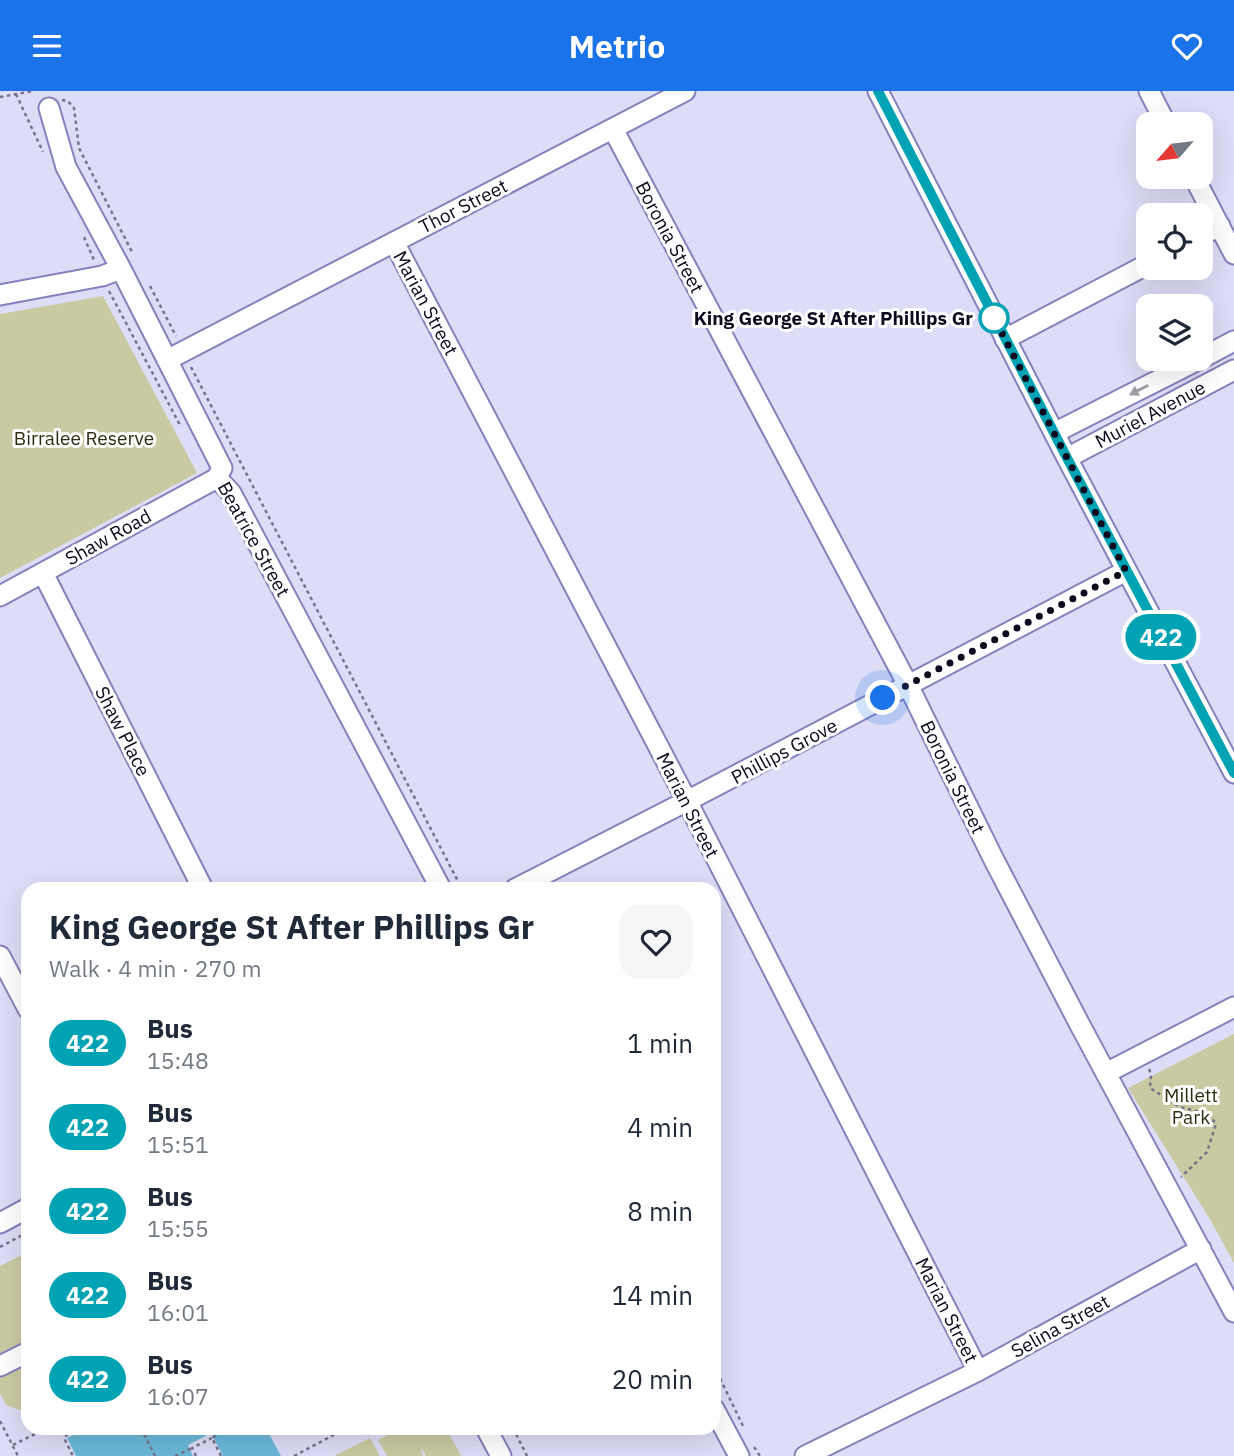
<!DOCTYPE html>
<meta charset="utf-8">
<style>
body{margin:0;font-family:"IBM Plex Sans",sans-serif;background:#f6f6f7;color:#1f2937;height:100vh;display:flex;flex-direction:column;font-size:26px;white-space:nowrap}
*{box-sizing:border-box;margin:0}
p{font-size:23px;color:#747a83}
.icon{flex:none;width:38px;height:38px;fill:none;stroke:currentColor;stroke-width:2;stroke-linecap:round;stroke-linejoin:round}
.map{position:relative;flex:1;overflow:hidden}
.drawer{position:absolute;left:21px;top:791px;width:700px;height:553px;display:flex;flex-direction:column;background:#fff;border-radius:21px;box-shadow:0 7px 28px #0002}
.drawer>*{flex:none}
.badge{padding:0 14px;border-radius:23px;font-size:24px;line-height:46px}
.needle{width:46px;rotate:242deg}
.tools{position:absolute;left:1136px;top:21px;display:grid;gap:14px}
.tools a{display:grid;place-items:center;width:77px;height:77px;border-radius:14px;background:#fff;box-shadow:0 7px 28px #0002;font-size:35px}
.you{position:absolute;width:35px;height:35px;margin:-18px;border:5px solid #fff;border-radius:50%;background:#1a73e8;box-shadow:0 0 0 10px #1a73e833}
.map>.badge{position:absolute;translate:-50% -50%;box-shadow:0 0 0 4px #fff}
.round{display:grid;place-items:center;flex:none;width:74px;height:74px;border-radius:21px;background:#f6f6f7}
.headline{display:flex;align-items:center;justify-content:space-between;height:119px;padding:0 28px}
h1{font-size:33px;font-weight:700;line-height:52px}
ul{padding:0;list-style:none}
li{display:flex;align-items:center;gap:21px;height:84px;padding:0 28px}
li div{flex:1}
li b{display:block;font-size:26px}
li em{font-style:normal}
li .badge{min-width:77px;font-weight:700;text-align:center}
header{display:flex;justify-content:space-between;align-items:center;height:91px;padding:0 28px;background:#1a73e8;color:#fff;font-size:32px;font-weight:700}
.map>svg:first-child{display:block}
.green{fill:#cacaa2}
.building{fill:#6bb9da}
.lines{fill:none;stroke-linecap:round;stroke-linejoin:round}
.minor-casing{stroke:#8680bd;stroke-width:23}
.path{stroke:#76738b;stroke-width:2.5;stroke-dasharray:3.5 3.5;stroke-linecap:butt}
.minor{stroke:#fff;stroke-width:19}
.oneway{fill:#9e9ca5}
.line-casing{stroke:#fff;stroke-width:16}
.line{stroke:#00a3b4;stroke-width:10}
.walk{stroke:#0c081e;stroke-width:7;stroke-dasharray:0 12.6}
.stop-dot{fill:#fff;stroke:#00a3b4;stroke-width:3.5}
.labels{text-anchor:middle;stroke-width:6;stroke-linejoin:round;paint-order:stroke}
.street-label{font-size:19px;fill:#0c081e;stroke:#fff}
.stop-label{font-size:19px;font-weight:bold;fill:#0c081e;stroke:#fff;text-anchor:end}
.park-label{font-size:19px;fill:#2e2d0f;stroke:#fff}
</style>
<header><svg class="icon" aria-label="menu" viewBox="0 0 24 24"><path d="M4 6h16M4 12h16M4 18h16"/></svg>Metrio<svg class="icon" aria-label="heart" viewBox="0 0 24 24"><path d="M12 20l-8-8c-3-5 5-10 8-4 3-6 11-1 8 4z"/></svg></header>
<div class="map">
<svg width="1234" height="1365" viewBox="0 0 1234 1365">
<rect width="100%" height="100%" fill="#deddf7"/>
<path class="green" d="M103,205l94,177 -197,105v-264z
M1234,943v229l-23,-42 -83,-133z
M28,1161v161l-22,-8 -6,-12v-127z
M401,1337h45l15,28h-35l-3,-6 -2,1 2,5h-36l-9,-16z
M370,1347l10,18h-46z"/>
<path class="building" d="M88,1337h178l15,28h-58l-12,-23 -23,12 5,11h-117l-9,-18z"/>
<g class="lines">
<defs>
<path id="minor" d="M878,0l189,367 167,315
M1149,0l17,33
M49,17l17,59 55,102 101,199 -5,10
M613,38l295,556 85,173 87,167 154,287
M1194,86l40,77
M1200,145l20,-10
M394,151l293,559 291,570
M0,204l102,-19 19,-7
M1005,248l143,-75
M1200,268l34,-18
M167,269l518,-269
M1054,342l146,-74
M1067,367l167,-88
M217,387l14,15 210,396
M43,482l160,316
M0,505l217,-118
M515,798l172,-88 439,-230
M0,865l28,53
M1106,982l128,-66
M0,1132l28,-15
M0,1275l28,-14
M714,1318l25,47
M486,1337l15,28
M805,1365l173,-85 223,-122"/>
</defs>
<use href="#minor" class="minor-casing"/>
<path class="path" d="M16,3l27,58
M0,6l33,-6
M62,9l6,1 6,7 5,40 53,104
M84,146l10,23
M150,195l26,50
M109,200l72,136
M191,276l271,522
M1149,978l2,5 -1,14 30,19 28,7 8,10 -9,28 -26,25
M0,1156l28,-15
M714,1275l29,60
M0,1330l18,35
M65,1337l3,6 -4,4 9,18
M141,1337l14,28
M513,1337l14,28
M13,1354l34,-17
M754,1356l6,9
M175,1365l17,-8
M196,1365l-4,-8 20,-10
M221,1365l-9,-18 15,-10
M294,1365l53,-28"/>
<use href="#minor" class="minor"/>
</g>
<defs><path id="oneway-solid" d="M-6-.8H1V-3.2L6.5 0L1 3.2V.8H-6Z" transform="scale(1.75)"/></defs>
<use class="oneway" href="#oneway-solid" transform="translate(1139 299) rotate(153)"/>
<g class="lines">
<defs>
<path id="line" d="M878,0l189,367 167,315"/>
</defs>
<use href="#line" class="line-casing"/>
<use href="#line" class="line"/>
<path class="walk" d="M883,607l243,-127 -134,-257 2,4"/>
</g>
<circle class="stop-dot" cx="994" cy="227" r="14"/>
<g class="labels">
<g class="street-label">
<text transform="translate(463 115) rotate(-27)" y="7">Thor Street</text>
<text transform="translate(670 146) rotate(62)" y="7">Boronia Street</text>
<text transform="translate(426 212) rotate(62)" y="7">Marian Street</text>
<text transform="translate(1150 323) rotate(-28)" y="7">Muriel Avenue</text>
<text transform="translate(108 446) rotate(-29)" y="7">Shaw Road</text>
<text transform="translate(254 448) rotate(61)" y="7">Beatrice Street</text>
<text transform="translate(123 640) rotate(63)" y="7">Shaw Place</text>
<text transform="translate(784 660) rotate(-28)" y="7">Phillips Grove</text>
<text transform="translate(953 686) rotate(64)" y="7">Boronia Street</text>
<text transform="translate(688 714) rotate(63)" y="7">Marian Street</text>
<text transform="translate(947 1219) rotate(63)" y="7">Marian Street</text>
<text transform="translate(1060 1235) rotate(-29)" y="7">Selina Street</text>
</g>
<g class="stop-label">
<text x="973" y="234">King George St After Phillips Gr</text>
</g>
<g class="park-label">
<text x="84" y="354">Birralee Reserve</text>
<text x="1191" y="1011">Millett<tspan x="1191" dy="22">Park</tspan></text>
</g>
</g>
</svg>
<div class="tools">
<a><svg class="needle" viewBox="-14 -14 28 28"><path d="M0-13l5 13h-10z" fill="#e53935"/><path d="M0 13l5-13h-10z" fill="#747a83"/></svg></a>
<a><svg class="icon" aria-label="locate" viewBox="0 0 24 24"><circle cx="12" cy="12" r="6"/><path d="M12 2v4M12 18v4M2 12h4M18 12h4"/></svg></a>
<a><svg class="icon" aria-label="layers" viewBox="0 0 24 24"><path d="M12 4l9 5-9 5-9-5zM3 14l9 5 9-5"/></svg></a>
</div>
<div class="you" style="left:883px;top:607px"></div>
<b class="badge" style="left:1161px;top:546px;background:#00a3b4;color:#fff">422</b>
<section class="drawer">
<div class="headline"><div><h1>King George St After Phillips Gr</h1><p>Walk · 4 min · 270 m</p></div><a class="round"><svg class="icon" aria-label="heart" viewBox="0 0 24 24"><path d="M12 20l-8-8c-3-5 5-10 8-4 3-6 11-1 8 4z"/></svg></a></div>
<ul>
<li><span class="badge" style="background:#00a3b4;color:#fff">422</span><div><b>Bus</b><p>15:48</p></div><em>1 min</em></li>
<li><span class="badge" style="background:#00a3b4;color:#fff">422</span><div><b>Bus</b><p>15:51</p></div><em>4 min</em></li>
<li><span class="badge" style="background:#00a3b4;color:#fff">422</span><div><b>Bus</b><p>15:55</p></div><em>8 min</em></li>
<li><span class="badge" style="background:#00a3b4;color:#fff">422</span><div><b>Bus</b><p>16:01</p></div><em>14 min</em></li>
<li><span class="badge" style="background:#00a3b4;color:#fff">422</span><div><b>Bus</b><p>16:07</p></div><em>20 min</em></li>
</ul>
</section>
</div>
